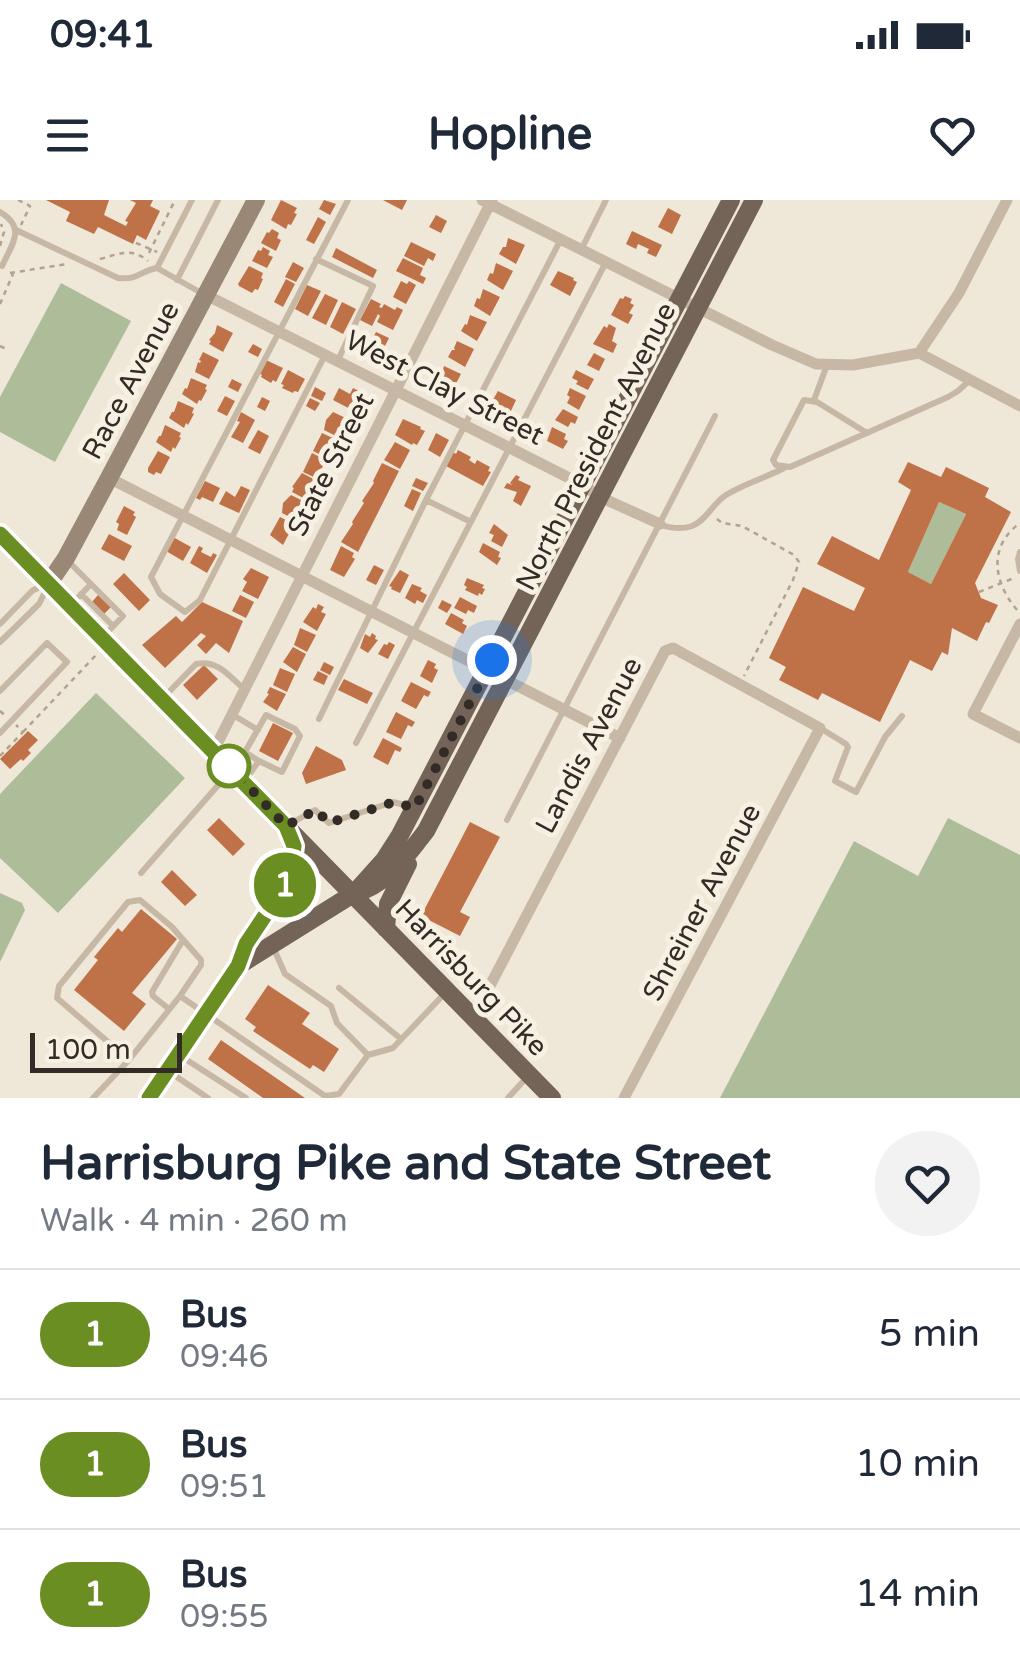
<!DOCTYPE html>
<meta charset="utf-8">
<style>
body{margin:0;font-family:"Varela Round",sans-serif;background:#f2f2f3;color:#1f2937;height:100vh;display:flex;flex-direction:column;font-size:38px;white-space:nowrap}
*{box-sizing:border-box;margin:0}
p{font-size:32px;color:#747a83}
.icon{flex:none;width:55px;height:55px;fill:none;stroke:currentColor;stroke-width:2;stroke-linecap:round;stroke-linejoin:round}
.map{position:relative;height:898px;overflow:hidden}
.details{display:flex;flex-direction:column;background:#fff;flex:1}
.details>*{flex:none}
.badge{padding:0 20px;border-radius:32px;font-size:35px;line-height:65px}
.scale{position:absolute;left:30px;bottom:25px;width:152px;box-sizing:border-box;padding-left:10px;border:5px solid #332b26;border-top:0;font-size:28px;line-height:35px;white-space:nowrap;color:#332b26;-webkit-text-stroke:8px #f7f1e4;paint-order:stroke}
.you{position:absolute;width:50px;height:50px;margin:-25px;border:8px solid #fff;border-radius:50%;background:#1a73e8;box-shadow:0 0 0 15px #1a73e833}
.map>.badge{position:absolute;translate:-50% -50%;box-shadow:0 0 0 5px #fff}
.round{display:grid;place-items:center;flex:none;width:105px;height:105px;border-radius:52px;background:#f2f2f3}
.headline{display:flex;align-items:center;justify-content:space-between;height:170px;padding:0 40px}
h1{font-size:48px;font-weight:700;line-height:75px}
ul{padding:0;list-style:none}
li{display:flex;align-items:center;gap:30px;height:130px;padding:0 40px;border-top:2px solid #e0e1e3}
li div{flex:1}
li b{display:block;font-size:38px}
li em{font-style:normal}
li .badge{min-width:110px;font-weight:700;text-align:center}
.status{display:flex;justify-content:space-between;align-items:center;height:70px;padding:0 50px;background:#fff;direction:ltr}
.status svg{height:28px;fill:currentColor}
header{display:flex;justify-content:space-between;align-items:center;height:130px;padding:0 40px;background:#fff;font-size:45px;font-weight:700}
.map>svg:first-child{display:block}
.green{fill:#adbd9a}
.building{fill:#bf7247;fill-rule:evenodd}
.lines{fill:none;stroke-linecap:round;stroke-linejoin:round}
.path{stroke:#b2a290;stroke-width:2.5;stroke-dasharray:5 5;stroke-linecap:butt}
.service{stroke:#c6b8a5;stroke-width:6}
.minor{stroke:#c6b8a5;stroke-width:11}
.secondary{stroke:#9a8877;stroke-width:18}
.primary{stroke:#746458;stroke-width:18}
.line-casing{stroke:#fff;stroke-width:22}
.line{stroke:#6b8e23;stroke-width:15}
.walk{stroke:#332b26;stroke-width:10;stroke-dasharray:0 18}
.stop-dot{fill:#fff;stroke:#6b8e23;stroke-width:5}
.labels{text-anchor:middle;stroke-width:10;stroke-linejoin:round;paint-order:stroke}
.street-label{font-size:28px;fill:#332b26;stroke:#f7f1e4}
</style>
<div class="status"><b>09:41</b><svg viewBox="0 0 49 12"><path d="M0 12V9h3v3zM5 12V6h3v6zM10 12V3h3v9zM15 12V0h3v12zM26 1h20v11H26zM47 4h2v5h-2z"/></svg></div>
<header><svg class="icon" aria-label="menu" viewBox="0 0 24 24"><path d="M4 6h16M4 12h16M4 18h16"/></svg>Hopline<svg class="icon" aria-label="heart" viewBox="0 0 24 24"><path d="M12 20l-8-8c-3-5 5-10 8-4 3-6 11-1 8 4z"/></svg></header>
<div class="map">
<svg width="1020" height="898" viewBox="0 0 1020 898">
<rect width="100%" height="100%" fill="#efe7d8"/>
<path class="green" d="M61,83l70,38 -76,141 -55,-30v-35z
M939,302l27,12 -35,70 -23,-12z
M96,493l89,85 -127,135 -58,-55v-64z
M948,618l72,37v243h-300l134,-257 64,35z
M0,693l22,10 3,7 -25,52z"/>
<path class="building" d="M46,0h63l-5,15 22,11 2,-4 -3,-1 11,-18 -6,-3h23l-3,6 10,5 -14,29 -9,-5 -4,9 -35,-17 -4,7 -28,-13 4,-9z
M281,0l16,8 -3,5 3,1 -6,11 -3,-1 -2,5 -15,-9z
M324,0l12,4 -6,11 -11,-6z
M383,0h24l-5,10z
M668,8l13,7 -9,19 -14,-7z
M436,15l11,6 -6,12 -12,-6z
M318,17l8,5 -12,22 -8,-4z
M272,29l7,4 -2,5 4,2 -5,11 -15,-8 6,-11 2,1z
M632,31l30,14 -6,12 -9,-4 2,-4 -11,-5 -2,5 -10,-5z
M508,38l17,7 -9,19 -17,-10 4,-7h3z
M411,42l25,12 -3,7 -5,-3 -4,8 -20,-10z
M263,47l7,4 -2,4 5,2 -6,11 -15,-7 6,-11 3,1z
M336,48l41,22 -4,8 -41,-21z
M403,58l20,10 -3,7 6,3 -3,6 -27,-13z
M293,62l11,6 -8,14 -11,-5z
M496,63l17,8 -10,19 -16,-10 3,-7 3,1z
M249,66l14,7 -2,5 2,1 -5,11 -3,-1 -3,4 -13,-7 -1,-2z
M558,71l16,7 -1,2 4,2 -7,14 -20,-11z
M286,79l9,5 -12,23 -9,-5z
M401,81l6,3 2,-3 7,4 -10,19 -13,-7z
M307,85l14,6 -13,25 -13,-7z
M483,89l17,8 -10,19 -16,-10 3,-8 3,1z
M325,94l13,6 -12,25 -14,-7z
M625,96l7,3 -2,4 4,2 -5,8 4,2 -5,9 -17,-9 9,-17 3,1z
M371,99l10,5 -2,3 3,1 2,-4 11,6 2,-3 6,3 -10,20 -16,-8 3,-6 -2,-2 -6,12 -12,-6z
M342,102l14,7 -13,25 -13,-7z
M470,115l17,7 -10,19 -16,-10 4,-7 2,1z
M609,124l7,4 -4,13 5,3 -4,9 -20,-9 11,-18 3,2z
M217,125l16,8 -10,19 -14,-8 2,-3 -2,-1 6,-7z
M376,132l13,6 -11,22 -7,-3 3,-6 -6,-3z
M457,141l17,8 -9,18 -17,-10 4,-7h3l-1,-2z
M253,144l9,5 -4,8 -10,-5z
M203,152l16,8 -10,19 -14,-7 3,-10 2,1 1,-2 -2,-1z
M594,153l11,6 -6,12 -12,-6z
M266,160l17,8 -7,14 -3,-2 -2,3 -10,-6 1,-2 -3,-2z
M444,166l17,8 -10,19 -16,-10 4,-8 2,2z
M288,170l17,9 -7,13 -4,-1 -1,2 -11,-5 2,-3 -3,-1z
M576,170l18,9 -6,11 -12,-6 2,-3 -6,-3z
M191,178l16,7 -2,4 2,1 -6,11 -2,-1 -2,4 -15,-10 3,-6 2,1z
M232,179l10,5 -4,8 -10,-5z
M315,187l11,6 -4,8 -11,-5z
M339,188l11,6 3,-6 10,5 -9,18 -21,-11z
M570,188l16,8 -7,14 -12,-7 3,-6 -3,-2z
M498,191l18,9 -6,13 -19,-10z
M225,196l10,5 -8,15 -10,-5z
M262,197l8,4 -5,10 -8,-4z
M310,198l10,5 -5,8 -9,-5z
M178,201l16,7 -2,5 2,1 -6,11 -2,-2 -2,5 -15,-10 3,-6h2z
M563,209l15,8 -3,7 -4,-2 -3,5 -13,-7z
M241,212l14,8 -12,23 -12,-6 9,-15 -3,-1z
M333,212l19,9 -3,7 -5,-3 -6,12 -14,-7 2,-10z
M403,219l18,8 -1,2 5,2 -8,14 -4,-2 -1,2 -17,-10z
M165,225l16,8 -2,4 2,1 -6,11 -2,-2 -2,5 -15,-10 3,-6h2z
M552,227l14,7 -2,5 4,2 -5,8 -16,-8z
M258,230l11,6 -9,18 -12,-6z
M322,233l15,7 -10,18 -14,-7z
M436,233l13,7 -9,17 -12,-7z
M395,242l15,8 -10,19 -16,-9z
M458,250l13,7 -2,3 6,4 2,-4 13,7 -2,4 3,1 -8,14 -37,-20 7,-14 3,2z
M158,251l12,6 -9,17 -5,-2 -2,3 -6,-3v-4z
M312,253l14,7 -7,14 5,2 -2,5 -19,-9z
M908,262l33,15 5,-10 43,21 -4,9 26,15 -36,71 6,15 17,7 -9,18 -3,-1 -9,19 -25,-13 -4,27 -6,-3 -10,19 -22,-11 -30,62 -58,-29 -4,7 -39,-20 7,-13 -17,-9 34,-71 51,24 11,-23 -48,-24 15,-28 47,24 32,-70 -13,-8zM939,302l27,12 -35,70 -23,-12z
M382,263l17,8 -41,81 -17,-10 12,-18 -1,-2 12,-19 -2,-2 12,-18 -1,-2z
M302,273l19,10 -4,7 -5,-3 -2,6 5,2 -4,7 -19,-10 2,-4 -2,-1z
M516,275l4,2 -2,3 13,6 -10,20 -8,-5 4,-9 -13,-4 3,-5 5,2 -2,-2z
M416,278l12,5 -5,8 -11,-5z
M205,281l15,7 -7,14 -11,-5 -2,3 -4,-2z
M241,286l9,4 -11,23 -20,-9 7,-13 9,6z
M412,289l9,4 -8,18 -9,-5z
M291,295l14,7 -9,18 -14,-7 1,-10z
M124,306l11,6 -2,3 3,2 -9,18 -10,-5 2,-6 -3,-2z
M280,317l14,7 -11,21 -13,-10z
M494,324l14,11 -6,12 -11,-6 3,-6 -5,-2z
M109,334l23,12 -8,15 -23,-12z
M173,337l18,10 -8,14 -17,-10z
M483,343l17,9 -2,5 3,1 -4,7 -18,-13z
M199,346l4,2 -2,4 10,5 2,-4 4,2 -10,18 -17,-10z
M341,346l13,7 -2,4 3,2 -11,18 -14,-7z
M374,365l10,5 -8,15 -10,-5z
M251,368l18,9 -11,22 -16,-8 5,-9 -4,-3z
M400,370l9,5 -9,18 -9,-4 1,-2 -3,-1z
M124,373l26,27 -11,11 -26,-27z
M467,378l17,7 -2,3 3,1 -3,6 -3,-2 -1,3 -13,-6 2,-3 -3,-2z
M412,384l10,4 -2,3 7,4 -4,8 -6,-3 -2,4 -10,-6z
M98,395l13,12 -7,7 -12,-12z
M240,395l14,7 -8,16 -14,-7z
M460,397l17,9 -3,7 -6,-3 -2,4 -12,-6z
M442,400l10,5 -5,8 -9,-5z
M202,402l41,19 -14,32 -13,-10 -10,11 -9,-9 9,-9 -5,-3 -36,35 -23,-23 34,-29 6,6z
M318,404l6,3 -3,5 5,2 -9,17 -14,-9 10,-15 3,2z
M451,413l13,7 -2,3 5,3 -4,8 -18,-10z
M300,428l16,7 -9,17 -13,-7z
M372,433l4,3 -1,3 3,1 -10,13 -8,-5 5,-14 5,3z
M389,442l6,3 -7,14 -10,-5 6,-10 3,1z
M293,447l13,7 -9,18 -14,-10z
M428,460l8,4 -2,4 4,2 -6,13 -12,-7z
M324,462l10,5 -4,8 -10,-5z
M204,465l14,14 -21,21 -14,-15z
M280,468l15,6 -8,18 -14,-7z
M318,471l10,5 -4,9 -11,-5z
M344,479l29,14 -6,11 -29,-14z
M411,482l20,10 -3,5 -4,-2 -8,14 -15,-8z
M270,487l16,7 -9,17 -14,-9 6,-8 -2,-1z
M396,512l19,10 -3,5 -4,-2 -7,14 -15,-7z
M273,523l20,10 -15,28 -19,-10z
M28,531l10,9 -10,10 3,3 -8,8 -2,-2 -11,10 -10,-10z
M383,538l19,10 -2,4 -5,-2 -7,15 -15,-8z
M316,546l26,14 4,10 -40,14 -4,-11z
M219,618l26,26 -12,12 -26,-26z
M470,622l30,15 -40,75 10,5 -10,19 -39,-20z
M172,670l25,25 -12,11 -24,-24z
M141,709l36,30 -45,54 14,11 -22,27 -50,-41 24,-30 -4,-3 24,-29 4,4z
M268,785l42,28 -8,11 37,25 -15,23 -11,-7 -3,4 -57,-38 3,-4 -11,-8z
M221,840l84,58h-42l-55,-39z"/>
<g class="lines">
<path class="path" d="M18,0l12,6 -9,19
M136,43l21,9
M0,46l4,-14 -3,-8
M149,53l26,-53
M100,59c19,-5 31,-12 48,2
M10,73l57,-9
M0,104l13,-30
M0,146l8,4
M717,319l5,4 20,3 52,29 5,7 -6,18 -49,96
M979,392l35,-14
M1017,410c-23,-27 -30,-63 3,-87
M0,511l7,6
M23,532l75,-79
M0,556l23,-24 -7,-7"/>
<path class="service" d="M0,12c27,16 12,32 2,54
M16,30l102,48c21,2 22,-7 39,-10l48,27
M582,48l24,-48
M316,59l57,27 -35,74
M157,68l35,-68
M177,80l41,-80
M325,155l-125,245 -15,12 -25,-18 -9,-17 197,-377
M814,200l13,-35
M867,233l-50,-31 -13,-2 -31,60 3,5 14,2 158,-70 10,-6 12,-11
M426,300l45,22
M661,325c10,3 20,5 31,1 14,-5 21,-23 34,-31 18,-11 39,-17 58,-27
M1020,352l-2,7 2,12
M67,360l24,24
M81,394l32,32
M72,404l19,-20 32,32 -20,21
M0,424l32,-33 11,-6
M0,442l39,-38 8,-16
M0,491l47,-48 20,19 -67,71
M165,496l31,-32c21,-5 33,12 48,25
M233,515l25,15
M319,519l107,-219 134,-259
M820,528l26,16 2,3 -13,34 21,11 29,-55 17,-21
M356,543l250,-481
M245,580l14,-19 -14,-9 21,-37 29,14 5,7 -18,36 -23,-11
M507,620l208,-404
M288,625l27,-15 14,13 64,-21 19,5
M141,673l87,-99
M339,788l62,51
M180,796l-51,64 -72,-62 2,-12 69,-84 12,-2 32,27 29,33v5l-21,31 145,100 14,-2 29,-39 -31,-32 -6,-17 -46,-32 -11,-25
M169,809l-16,-13 -1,-4 31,-52
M179,855l67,43
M368,855l25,-7 53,-56
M171,873l37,25
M93,898l36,-38
M508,898l20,-22"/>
<path class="minor" d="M482,0l290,145 44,19 37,1 66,-12 101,53
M206,95l304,153 73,37 17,12 60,27
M919,153l40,-60 48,-93
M109,278l511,260
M1020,424l-47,90 47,24
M214,550l278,-550
M473,818l192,-367 8,-3 147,80 -196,370"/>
<path class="secondary" d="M49,383l17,-25 43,-80 147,-278"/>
<path class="primary" d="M0,334l552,564
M358,689l26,-29 16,-25 331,-635
M386,729l2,-25 20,-40
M238,766c17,-49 70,-83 49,-139
M149,898l89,-132 115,-72c34,-9 52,-36 73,-63l328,-631"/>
</g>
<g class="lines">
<defs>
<path id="line" d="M0,334l286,292 8,20 -3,24 -11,23 -34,51 -8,22 -89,132"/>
</defs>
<use href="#line" class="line-casing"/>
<use href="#line" class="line"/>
<path class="walk" d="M229,566l57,60 30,-16 13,13 65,-21 21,6 77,-148"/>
</g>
<circle class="stop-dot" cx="229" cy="566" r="20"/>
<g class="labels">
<g class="street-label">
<text transform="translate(130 180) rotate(-62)" y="10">Race Avenue</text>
<text transform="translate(445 187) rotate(27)" y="10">West Clay Street</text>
<text transform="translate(595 246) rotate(-63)" y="10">North President Avenue</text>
<text transform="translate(330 264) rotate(-63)" y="10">State Street</text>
<text transform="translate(588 545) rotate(-62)" y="10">Landis Avenue</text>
<text transform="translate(701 702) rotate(-62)" y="10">Shreiner Avenue</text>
<text transform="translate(472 777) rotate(46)" y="10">Harrisburg Pike</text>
</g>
</g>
</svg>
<div class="scale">100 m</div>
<div class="you" style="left:492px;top:460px"></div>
<b class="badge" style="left:285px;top:685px;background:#6b8e23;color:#fff">1</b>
</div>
<section class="details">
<div class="headline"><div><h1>Harrisburg Pike and State Street</h1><p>Walk · 4 min · 260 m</p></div><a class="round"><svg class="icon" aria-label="heart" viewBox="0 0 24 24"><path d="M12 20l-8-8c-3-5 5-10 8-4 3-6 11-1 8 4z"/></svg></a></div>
<ul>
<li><span class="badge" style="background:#6b8e23;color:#fff">1</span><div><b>Bus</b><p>09:46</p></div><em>5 min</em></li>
<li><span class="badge" style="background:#6b8e23;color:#fff">1</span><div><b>Bus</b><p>09:51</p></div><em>10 min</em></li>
<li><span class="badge" style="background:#6b8e23;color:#fff">1</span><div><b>Bus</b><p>09:55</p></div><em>14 min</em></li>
</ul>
</section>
